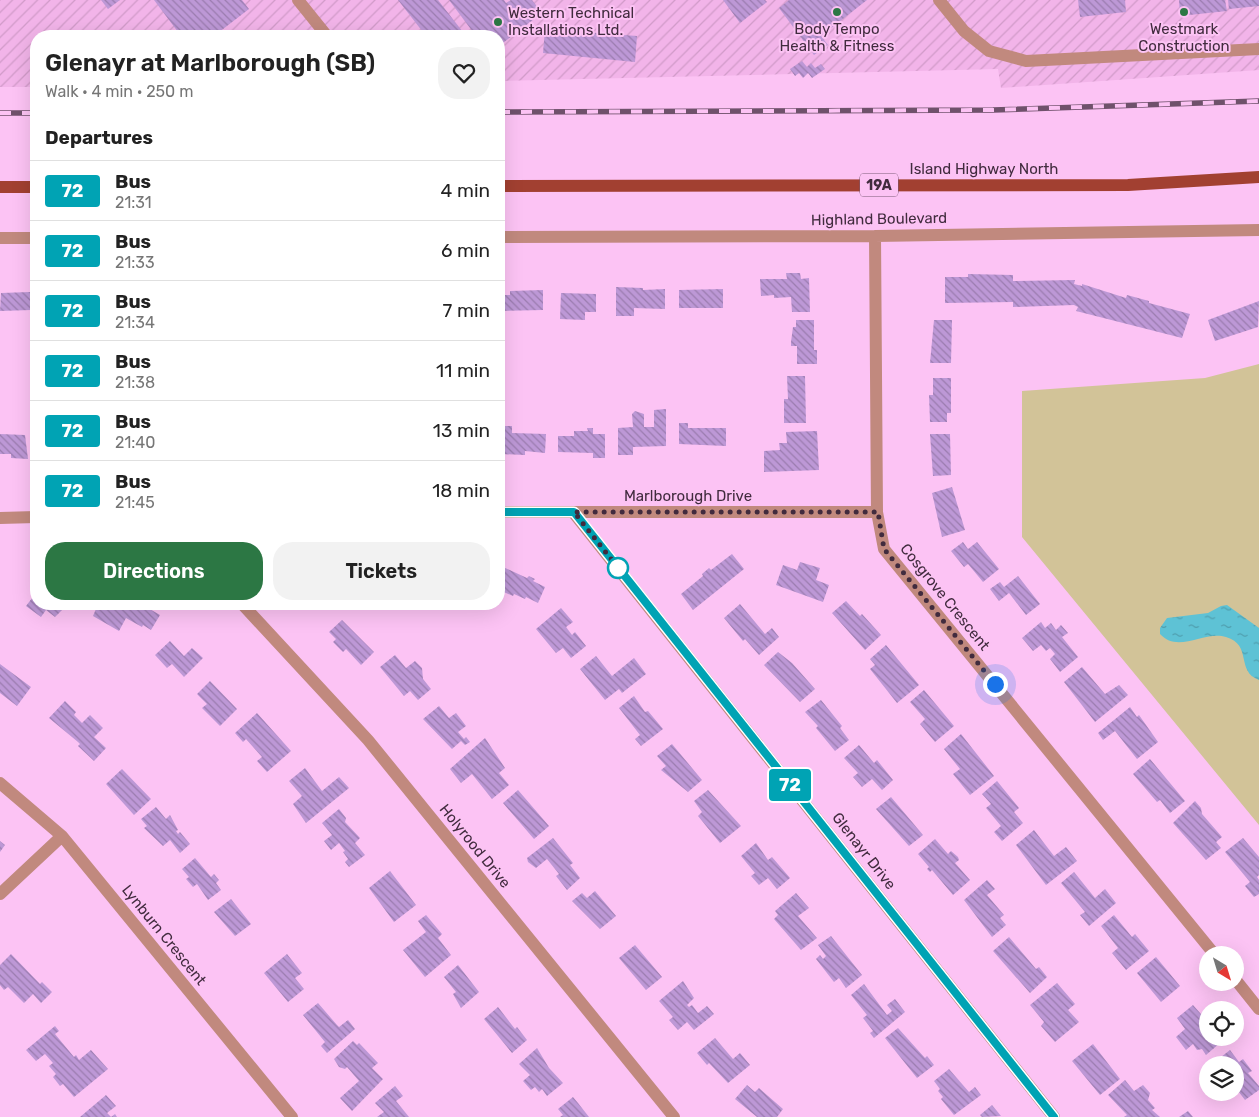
<!DOCTYPE html>
<meta charset="utf-8">
<style>
body{margin:0;font-family:Rubik,sans-serif;background:#f2f2f2;color:#222;height:100vh;display:flex;flex-direction:column;font-size:19px;white-space:nowrap}
*{box-sizing:border-box;margin:0}
p{font-size:16px;color:#767676}
.icon{flex:none;width:28px;height:28px;fill:none;stroke:currentColor;stroke-width:2;stroke-linecap:round;stroke-linejoin:round}
.map{position:relative;flex:1;overflow:hidden}
.panel{position:absolute;left:30px;top:30px;width:475px;height:580px;display:flex;flex-direction:column;background:#fff;border-radius:20px;box-shadow:0 5px 20px #0002}
.panel>*{flex:none}
.badge{padding:0 10px;border-radius:4px;font-size:18px;line-height:32px}
.needle{width:32px;rotate:142deg}
.fabs{position:absolute;left:1199px;top:946px;display:grid;gap:10px}
.fabs a{display:grid;place-items:center;width:45px;height:45px;border-radius:50%;background:#fff;box-shadow:0 5px 20px #0002;font-size:25px}
.you{position:absolute;width:25px;height:25px;margin:-12px;border:4px solid #fff;border-radius:50%;background:#1a73e8;box-shadow:0 0 0 8px #1a73e833}
.map>.badge{position:absolute;translate:-50% -50%;box-shadow:0 0 0 2px #fff}
h2{padding:0 15px;font-size:19px;line-height:45px}
.round{display:grid;place-items:center;flex:none;width:52px;height:52px;border-radius:20px;background:#f2f2f2}
.overview{display:flex;align-items:center;justify-content:space-between;height:85px;padding:0 15px}
h1{font-size:24px;font-weight:600;line-height:38px}
.button{display:flex;gap:10px;margin-top:auto;padding:10px 15px}
.button a{flex:1;height:58px;border-radius:20px;background:#2c7744;color:#fff;font-size:20px;font-weight:600;line-height:58px;text-align:center}
.button a+a{background:#f2f2f2;color:#222}
ul{padding:0;list-style:none}
li{display:flex;align-items:center;gap:15px;height:60px;padding:0 15px;border-top:1px solid #e0e0e0}
li div{flex:1}
li b{display:block;font-size:19px}
li em{font-style:normal}
li .badge{min-width:55px;font-weight:700;text-align:center}
.map>svg:first-child{display:block}
.industrial{fill:url(#industrial-furrows)}
.grass{fill:#d2c398}
.water{fill:url(#water-ripples)}
.building{fill:url(#building-back-hatch)}
.lines{fill:none;stroke-linecap:round;stroke-linejoin:round}
.minor{stroke:#c1897e;stroke-width:12}
.primary{stroke:#a24031;stroke-width:12}
.rail-casing{stroke:#6f516b;stroke-width:5.5}
.rail{stroke:#fcc3f4;stroke-width:4;stroke-dasharray:11;stroke-linecap:butt}
.line-casing{stroke:#fff;stroke-width:11}
.line{stroke:#00a3b4;stroke-width:8}
.walk{stroke:#412b3e;stroke-width:5;stroke-dasharray:0 9}
.poi-dot{fill:#2c7744;stroke:#fcc3f4;stroke-width:2}
.stop-dot{fill:#fff;stroke:#00a3b4;stroke-width:2.5}
.labels{text-anchor:middle;stroke-width:4;stroke-linejoin:round;paint-order:stroke}
.shield{fill:#fcc3f4;stroke:#795975;stroke-width:1}
.shield-label{font-size:14px;font-weight:bold;fill:#412b3e}
.poi-label{font-size:15px;fill:#412b3e;stroke:#fcc3f4}
.street-label{font-size:15px;fill:#412b3e;stroke:#fcc3f4}
</style>
<div class="map">
<svg width="1259" height="1117" viewBox="0 0 1259 1117">
<defs>
<pattern id="industrial-furrows" width="10" height="10" patternUnits="userSpaceOnUse" patternTransform="scale(1.25)"><rect width="10" height="10" fill="#f2b4e9"/><path d="M-1 1l2-2M0 10L10 0M9 11l2-2" fill="none" stroke="#d19bc9"/></pattern>
<pattern id="water-ripples" width="26" height="14" patternUnits="userSpaceOnUse" patternTransform="scale(1.25)"><rect width="26" height="14" fill="#5ec2d5"/><path d="M2 4q2-2 4 0t4 0M15 11q2-2 4 0t4 0" fill="none" stroke="#4f9eae"/></pattern>
<pattern id="building-back-hatch" width="6" height="6" patternUnits="userSpaceOnUse" patternTransform="scale(1.25)"><rect width="6" height="6" fill="#bd98d6"/><path d="M-1 5l2 2M0 0l6 6M5-1l2 2" fill="none" stroke="#9b7caf"/></pattern>
</defs>
<rect width="100%" height="100%" fill="#fcc3f4"/>
<path class="industrial" d="M0,0h1259v70l-258,18 -3,-19 -499,12v-45h-463v51h-36z"/>
<path class="grass" d="M1259,364v461l-237,-288v-146l183,-13z"/>
<path class="water" d="M1227,605l32,23v52c-24,-9 -6,-35 -33,-43 -21,-7 -48,17 -66,-3v-6l7,-10 41,-5 13,-7z"/>
<path class="building" d="M101,0h19l-12,9z
M154,0h88l7,9 -35,27h-33z
M398,0h40l28,36h-40z
M449,0h55l2,3 5,-3h21l10,13 -43,33v-10h-23z
M723,0h42l2,2 -27,21z
M789,0h78l-46,36 7,9 -14,10 -35,-47z
M1078,0h47l1,12 -46,5z
M1179,0h46l2,11 -47,5z
M1228,0h31v6l-30,3z
M545,29l92,7 -2,26 -92,-9z
M802,61l5,6 4,-4 4,5 6,-4 4,5 -13,9 -4,-5 -5,5 -4,-5 -4,3 -5,-7z
M786,273h14l1,6 8,-1 1,34h-18l-1,-15 -17,1v-3l-13,1 -1,-17h27z
M968,274l45,1v6l62,-1 -1,4 8,2v-2l44,14 1,-3 22,6v2l41,11 -8,24 -106,-27 2,-4 -4,-2 -61,2v-5l-68,1v-26h23z
M616,287l27,1v2l22,-1v20l-31,-1v8h-18z
M723,289v19h-44v-18z
M543,290v20l-43,1v-16h10v-4z
M30,292l1,18 -31,1 1,-18z
M561,293l35,1v18h-11v8l-25,-1z
M1259,301l-1,26 -43,14 -7,-21z
M796,320h18v30h3v14h-20v-18h-6v-4l2,-15h3z
M934,320h18l-1,43h-21z
M787,376h18l1,47h-22v-24h4z
M933,378h18v35h-4v9h-17l-1,-27h4z
M666,409v37l-33,1v8h-15v-27l15,-1 -1,-13 3,-3 9,3v13h10v-17z
M679,423h9v5h38v18l-47,-2z
M502,426h10v7l34,1 -1,19 -20,-2v4l-24,-1z
M587,428h6v6h12v24h-12v-5l-35,-1v-16h16v-5h14z
M817,431l2,39 -55,2v-21l16,-1 -1,-7h8l-1,-11z
M0,434l25,1 3,24 -17,-1v-4h-11z
M930,434h20l1,41 -18,1z
M952,487l13,43 -23,7 -10,-44z
M963,542l5,7 9,-7 22,27 -16,13 -15,-18 -4,3 -13,-16z
M732,554l12,15 -51,41 -12,-16 22,-18 -1,-2 7,-6 2,2z
M800,562l20,6 -4,12 13,5 -6,17 -47,-17 7,-20 14,5z
M501,566l26,12 2,-2 6,3 -2,2 12,6 -7,16 -12,-6 -1,2 -11,-5 -1,2 -14,-6z
M1018,576l22,28 -14,11 -17,-22 -10,8 -9,-12 10,-7 4,5z
M36,593v11h32l-13,13 -9,-7 -5,7 -15,-11z
M846,601l14,15 2,-2 19,21 -16,15 -33,-37z
M98,604h43l19,11 -9,15 -8,-5 -1,2 -16,-9 -7,13 -26,-15z
M740,604l25,30 7,-6 7,9 -20,18 -14,-16 -2,2 -19,-23z
M561,608l12,14 -7,5 6,8 3,-3 11,14 -15,12 -8,-10 -7,5 -20,-24z
M342,620l32,32 -13,13 -15,-16 -3,3 -10,-10 3,-3 -7,-7z
M1041,622l4,6 6,-5 5,7 5,-5 7,8 -6,4 16,20 -18,15 -10,-13 5,-5 -5,-6 -4,3 -5,-6 -8,6 -11,-13z
M170,641l14,15 8,-8 11,10 -19,19 -12,-13 -5,4 -12,-13z
M886,645l33,40 -22,18 -27,-34 5,-4 -5,-6z
M778,652l14,11 23,26 -15,13 -36,-37z
M395,655l11,13 9,-7 7,7 1,11 8,10 -13,11 -8,-9 -6,5 -24,-29z
M596,656l16,20 22,-18 12,16 -24,19 -3,-4 -14,11 -25,-31z
M0,664l31,23 -14,19 -17,-13z
M1082,667l23,27 14,-9 9,10 -33,27 -31,-40z
M210,681l27,28 -17,17 -18,-18 5,-4 -10,-10z
M924,690l30,36 -19,16 -15,-18 5,-5 -15,-17z
M634,696l11,16 3,-1 15,18 -22,17 -6,-7 5,-4 -21,-27z
M821,700l21,26 -2,2 9,12 -14,11 -19,-23 2,-2 -13,-14z
M65,701l11,11 -2,3 8,8 8,-8 13,13 -9,9 12,11 -12,13 -16,-15 2,-2 -2,-2 -29,-24z
M439,706l10,12 7,-5 10,13 -8,6 6,7 2,-2 4,5 -5,3 -4,-4 -9,8 -29,-30z
M1130,707l7,10 2,-2 19,27 -21,17 -22,-28 -12,9 -5,-7z
M257,713l34,38 -24,21 -10,-11 5,-4 -16,-18 -3,3 -8,-9z
M961,734l33,42 -24,19 -17,-21 7,-5 -16,-20z
M485,738l20,30 -6,5 10,12 -17,14 -20,-25 -11,9 -11,-14z
M672,744l30,36 -14,12 -27,-22 5,-4 -9,-10z
M859,745l15,18 3,-3 16,20 -11,10 -10,-11 -10,8 -9,-10 5,-4 -14,-15z
M1150,759l35,42 -15,12 -10,-13 -3,2 -24,-28z
M305,768l17,23 17,-14 10,11 -43,35 -13,-19 9,-8 -13,-15z
M122,769l29,30 -17,16 -28,-31z
M997,781l22,27 -5,4 9,11 -21,18 -8,-9 7,-6 -15,-18 5,-4 -9,-10z
M518,790l31,36 -15,13 -31,-36z
M708,790l33,36 -21,17 -22,-27 4,-4 -8,-11z
M891,797l32,38 -14,11 -33,-37z
M1195,801l6,7 1,6 20,23 -6,5 5,6 -15,12 -33,-37z
M156,807l10,12 4,-4 8,15 -2,1 2,3 2,-2 10,12 -10,9 -10,-13 -7,6 -19,-18 3,-2 -6,-7z
M339,809l7,9 -1,4 15,16 -5,5 10,12 -16,12 -4,-5 3,-3 -5,-7 2,-1 -6,-8 -8,7 -7,-9 8,-6 -10,-12z
M1034,830l20,26 12,-9 11,14 -31,24 -30,-40z
M553,838l20,25 -3,2 10,13 -13,12 -11,-14 3,-2 -12,-15 -11,9 -8,-6 -1,-4z
M1243,838l16,19v18l-2,2 2,3v14l-5,3 -9,-11 5,-4 -25,-30z
M935,839l13,15 3,-3 7,6 1,3 -4,3 15,17 -17,15 -21,-25 -2,2 -3,-3 2,-2 -11,-13z
M0,841l5,4 -5,7z
M756,843l12,17 4,-3 18,21 -13,11 -9,-11 -9,7 -8,-9 4,-3 -14,-17z
M195,858l16,19 3,-3 5,6 -3,3 5,7 -13,10 -11,-16 -4,3 -7,-8 3,-2 -7,-8z
M390,871l26,34 -22,17 -25,-34z
M1074,872l21,26 10,-9 11,14 -27,23 -9,-11 5,-3 -24,-29z
M987,880l8,9 -8,6 17,20 -4,3 6,7 -14,12 -28,-37z
M595,891l21,25 -16,13 -28,-28 10,-8 5,5z
M796,893l13,15 -11,8 19,22 -16,12 -27,-31 4,-4 -3,-4z
M231,899l20,25 -16,12 -21,-24z
M426,915l16,19 -4,4 13,17 -26,22 -22,-27 23,-18 -8,-11z
M1114,915l18,22 3,-3 14,17 -23,19 -14,-17 6,-5 -17,-22z
M831,936l31,39 -16,13 -7,-10 -5,4 -18,-23 4,-4 3,4 3,-3 -8,-11z
M1009,937l27,32 3,-2 8,10 -17,16 -37,-42z
M635,945l27,32 -16,13 -27,-32z
M11,954l29,30 2,-2 10,10 -11,11 -8,-9 -9,9 -16,-16 -4,3 -4,-5v-20z
M287,954l15,19 -7,5 9,11 -16,13 -24,-29z
M1156,957l24,29 -19,16 -24,-29z
M458,965l21,27 -18,16 -8,-14 3,-2 -12,-15z
M683,981l11,17 -7,7 2,2 3,-2 6,8 9,-7 7,8 -20,16 -7,-8 -9,8 -9,-10 4,-3 -14,-16z
M1057,983l18,21 -7,6 11,12 -24,20 -14,-16 3,-4 -14,-17z
M864,984l23,31 5,-4 -5,-6 8,-6 10,13 -31,26 -4,-5 3,-2 -10,-13 4,-3 -16,-20z
M318,1003l19,22 2,2 9,-7 7,9 -28,24 -6,-7 4,-4 -22,-27z
M1193,1005l15,17v16h8l4,5 -14,12 -4,-6 -5,1 -4,-6 -7,6 -10,-13 9,-8 -8,-11z
M498,1007l17,22 2,-2 10,13 -15,13 -28,-34z
M55,1026l4,5 -4,3 19,23 2,-2 3,5 12,-10 17,19 -34,28 -11,-13 -3,2 -7,-9 3,-3 -7,-8 4,-3 -8,-9 -9,7 -10,-11z
M898,1028l27,30 2,-2 7,9 -17,13 -32,-40z
M715,1038l18,21 7,-6 10,12 -22,18 -19,-20 -2,2 -10,-12z
M353,1041l4,4 2,-2 19,20 -6,5 11,11 -31,32 -12,-13 19,-17 -12,-14 -2,2 -6,-2 -5,-8z
M1093,1044l27,35 -20,16 -28,-34z
M537,1048l12,20 14,15 -16,13 -5,-7 -3,3 -4,-5 -4,3 -8,-9 7,-6 -11,-11z
M1230,1050l9,12 4,-3 9,12 -4,2 11,13v4l-14,10 -10,-13v-22h-16l-3,-4z
M949,1069l20,23 6,-5 6,8 -27,20 -13,-16 2,-2 -5,-6 2,-2 -6,-8z
M1125,1080l9,11 9,-6 7,8 -2,7 7,8 -3,2 8,7h-36l3,-2 -19,-20z
M747,1085l8,7 4,-4 24,21 -6,8h-20l-22,-18z
M395,1086l8,10 -7,5 13,16h-32l7,-5 -9,-9z
M106,1095l10,11 -9,7 4,4 4,-3 2,3h-37z
M573,1097l5,6 11,14h-29l3,-2 -5,-6z
M992,1105l9,11 -19,1 -2,-2z
M1188,1111l5,6h-14z"/>
<g class="lines">
<path class="minor" d="M298,0l29,36
M939,0l25,31 25,20 37,10 233,-12
M875,236l2,276 7,37 331,406
M499,237l376,-1 384,-6
M0,238h36
M499,512h378
M573,512l481,605
M0,518l36,-1
M242,604l126,136 306,377
M0,783l62,53 230,281
M0,894l62,-58
M1235,979l24,30"/>
<path class="primary" d="M499,186l629,-1 131,-8
M0,187h36"/>
<defs>
<path id="rail" d="M499,112l494,-2 266,-9
M0,113h36"/>
</defs>
<use href="#rail" class="rail-casing"/>
<use href="#rail" class="rail"/>
</g>
<g class="lines">
<defs>
<path id="line" d="M499,512h75l480,605"/>
</defs>
<use href="#line" class="line-casing"/>
<use href="#line" class="line"/>
<path class="walk" d="M618,568l5,6 -49,-62h304l6,37 111,135"/>
</g>
<g class="poi-dot">
<circle cx="837" cy="12" r="5"/>
<circle cx="1184" cy="12" r="5"/>
<circle cx="498" cy="22" r="5"/>
</g>
<circle class="stop-dot" cx="618" cy="568" r="10"/>
<g class="labels">
<rect class="shield" x="860" y="173.5" width="38" height="23" rx="4"/>
<g class="shield-label">
<text x="879" y="190">19A</text>
</g>
<g class="poi-label">
<text x="508" y="18" text-anchor="start">Western Technical<tspan x="508" dy="17">Installations Ltd.</tspan></text>
<text x="837" y="34">Body Tempo<tspan x="837" dy="17">Health &amp; Fitness</tspan></text>
<text x="1184" y="34">Westmark<tspan x="1184" dy="17">Construction</tspan></text>
</g>
<g class="street-label">
<text x="984" y="174">Island Highway North</text>
<text transform="translate(879 219) rotate(-1)" y="5">Highland Boulevard</text>
<text x="688" y="501">Marlborough Drive</text>
<text transform="translate(945 597) rotate(51)" y="5">Cosgrove Crescent</text>
<text transform="translate(475 846) rotate(51)" y="5">Holyrood Drive</text>
<text transform="translate(864 851) rotate(52)" y="5">Glenayr Drive</text>
<text transform="translate(164 935) rotate(51)" y="5">Lynburn Crescent</text>
</g>
</g>
</svg>
<div class="fabs">
<a><svg class="needle" viewBox="-14 -14 28 28"><path d="M0-13l5 13h-10z" fill="#e53935"/><path d="M0 13l5-13h-10z" fill="#767676"/></svg></a>
<a><svg class="icon" aria-label="locate" viewBox="0 0 24 24"><circle cx="12" cy="12" r="6"/><path d="M12 2v4M12 18v4M2 12h4M18 12h4"/></svg></a>
<a><svg class="icon" aria-label="layers" viewBox="0 0 24 24"><path d="M12 4l9 5-9 5-9-5zM3 14l9 5 9-5"/></svg></a>
</div>
<div class="you" style="left:995px;top:684px"></div>
<b class="badge" style="left:790px;top:785px;background:#00a3b4;color:#fff">72</b>
<section class="panel">
<div class="overview"><div><h1>Glenayr at Marlborough (SB)</h1><p>Walk · 4 min · 250 m</p></div><a class="round"><svg class="icon" aria-label="heart" viewBox="0 0 24 24"><path d="M12 20l-8-8c-3-5 5-10 8-4 3-6 11-1 8 4z"/></svg></a></div>
<h2>Departures</h2>
<ul>
<li><span class="badge" style="background:#00a3b4;color:#fff">72</span><div><b>Bus</b><p>21:31</p></div><em>4 min</em></li>
<li><span class="badge" style="background:#00a3b4;color:#fff">72</span><div><b>Bus</b><p>21:33</p></div><em>6 min</em></li>
<li><span class="badge" style="background:#00a3b4;color:#fff">72</span><div><b>Bus</b><p>21:34</p></div><em>7 min</em></li>
<li><span class="badge" style="background:#00a3b4;color:#fff">72</span><div><b>Bus</b><p>21:38</p></div><em>11 min</em></li>
<li><span class="badge" style="background:#00a3b4;color:#fff">72</span><div><b>Bus</b><p>21:40</p></div><em>13 min</em></li>
<li><span class="badge" style="background:#00a3b4;color:#fff">72</span><div><b>Bus</b><p>21:45</p></div><em>18 min</em></li>
</ul>
<div class="button"><a>Directions</a><a>Tickets</a></div>
</section>
</div>
